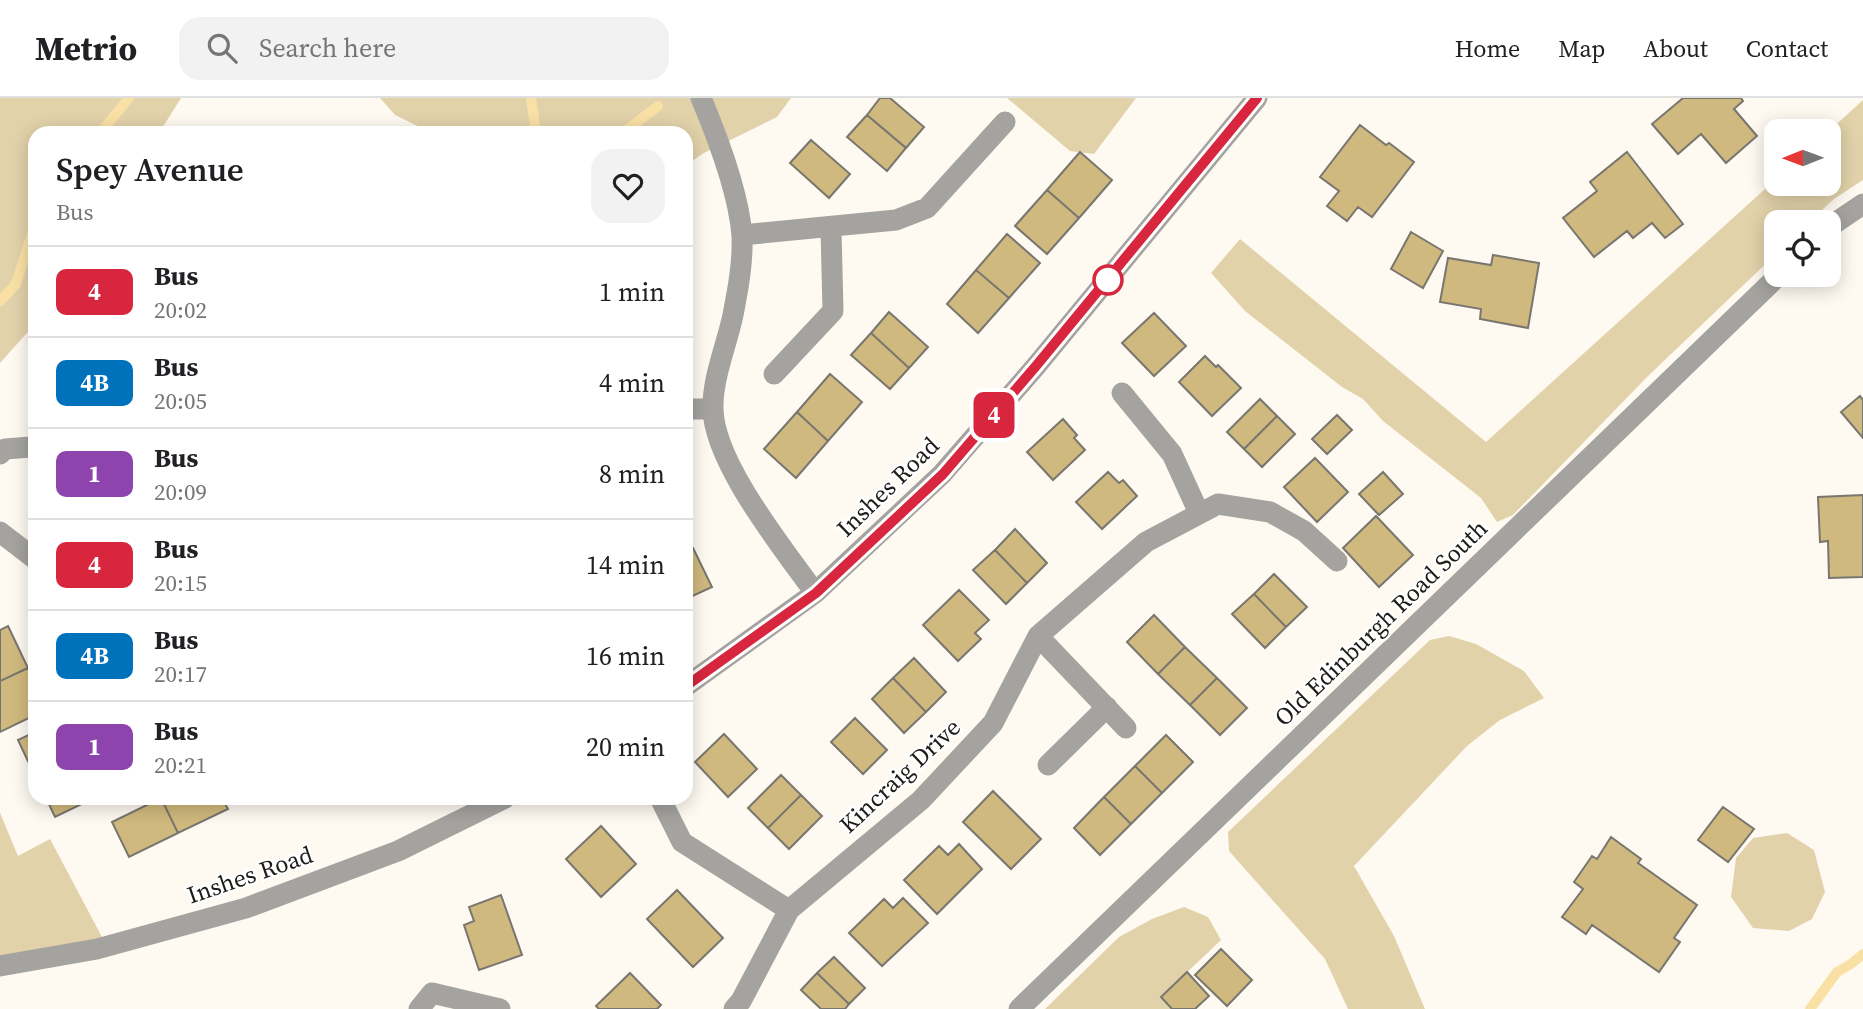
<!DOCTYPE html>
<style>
body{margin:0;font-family:"Source Serif 4",serif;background:#f2f2f2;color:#202124;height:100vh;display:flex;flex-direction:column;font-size:26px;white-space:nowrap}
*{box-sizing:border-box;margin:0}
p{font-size:23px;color:#757577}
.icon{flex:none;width:38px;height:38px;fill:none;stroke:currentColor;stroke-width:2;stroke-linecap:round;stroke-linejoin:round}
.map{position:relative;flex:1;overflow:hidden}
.details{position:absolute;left:28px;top:28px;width:665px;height:679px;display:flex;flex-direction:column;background:#fff;border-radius:21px;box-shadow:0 4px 18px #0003}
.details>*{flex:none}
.badge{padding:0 14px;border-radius:10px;font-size:24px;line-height:46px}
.needle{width:46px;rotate:269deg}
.fabs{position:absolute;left:1764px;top:21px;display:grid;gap:14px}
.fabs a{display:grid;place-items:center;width:77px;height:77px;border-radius:14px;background:#fff;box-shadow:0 4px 18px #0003;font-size:35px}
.map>.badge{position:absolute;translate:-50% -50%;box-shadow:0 0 0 4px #fff}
.round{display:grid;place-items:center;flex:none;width:74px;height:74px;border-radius:21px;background:#f2f2f2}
.head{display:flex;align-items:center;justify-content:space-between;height:119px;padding:0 28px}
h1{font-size:33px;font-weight:600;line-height:52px}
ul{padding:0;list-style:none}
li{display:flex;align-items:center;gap:21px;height:91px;padding:0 28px;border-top:2px solid #e0e0e0}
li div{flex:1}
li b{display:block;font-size:26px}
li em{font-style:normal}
li .badge{min-width:77px;font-weight:700;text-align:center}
header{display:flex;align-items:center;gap:42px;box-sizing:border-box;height:98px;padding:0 35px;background:#fff;border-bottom:2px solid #e0e0e0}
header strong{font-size:33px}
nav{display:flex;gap:38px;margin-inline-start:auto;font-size:24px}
.search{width:490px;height:63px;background:#f2f2f2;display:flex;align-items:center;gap:18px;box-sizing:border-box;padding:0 24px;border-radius:21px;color:#757577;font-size:26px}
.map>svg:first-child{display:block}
.green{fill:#e2d2aa}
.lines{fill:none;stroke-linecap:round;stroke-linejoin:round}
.stream{stroke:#f9e1a5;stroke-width:10}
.building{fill:#d0b97e;stroke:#79766f;stroke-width:2}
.minor{stroke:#a5a3a0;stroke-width:21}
.line-casing{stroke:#fff;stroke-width:16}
.line{stroke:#d7263d;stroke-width:10}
.stop-dot{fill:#fff;stroke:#d7263d;stroke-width:3.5}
.labels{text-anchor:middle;stroke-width:5;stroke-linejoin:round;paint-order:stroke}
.street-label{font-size:24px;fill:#1d1c19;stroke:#fff}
</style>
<header>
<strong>Metrio</strong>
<div class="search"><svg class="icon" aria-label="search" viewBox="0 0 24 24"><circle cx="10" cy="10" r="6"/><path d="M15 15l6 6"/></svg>Search here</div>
<nav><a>Home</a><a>Map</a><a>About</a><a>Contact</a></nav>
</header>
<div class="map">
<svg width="1863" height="911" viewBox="0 0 1863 911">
<rect width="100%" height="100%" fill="#fefaf2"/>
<path class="green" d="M0,0h181l-22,35h-124v191l-35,39z
M380,0h411l-14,19 -73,36 -18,12v-32h-254l-37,-18z
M1007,0h129l-42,56 -24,-3z
M1863,2v80l-29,19 -25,23h-33v32l-128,122 -135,139 -16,7 -16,-24 -98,-77 -20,-22 -21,-12 -97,-76 -34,-38 29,-34 246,203 290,-263v5h53v-53z
M1449,538l27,8 48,27 20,27 -44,22 -33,26 -113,120 40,70 31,73h-77l-23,-50 -96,-108 -1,-19 202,-192z
M0,715l18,43 32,-17 52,98 -11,7 -91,15z
M1787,735l27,17 11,42 -13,27 -23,12 -36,-3 -22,-31 5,-39 17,-20z
M1184,809l24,10 13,23 -60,57 16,12h-132l74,-72 33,-18z"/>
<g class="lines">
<path class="stream" d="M531,0l5,35
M100,35l29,-35
M623,35l35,-27
M0,203l16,-17 19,-60
M1810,911l27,-37 14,-8 12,-10"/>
</g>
<path class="building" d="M880,0h10l34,29 -18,21 -39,-33z
M1683,0h58l2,3 -9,8 23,27 -31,27 -25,-29 -23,20 -26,-30z
M867,17l39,33 -19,23 -40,-34z
M1360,27l26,20 3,-2 25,19 -42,55 -14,-10 -11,14 -20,-15 12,-15 -19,-14z
M811,42l39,34 -21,24 -39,-35z
M1080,54l32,28 -33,38 -32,-28z
M1627,54l56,72 -18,14 -13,-15 -19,15 -6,-7 -33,26 -31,-39 34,-27 -7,-9z
M1047,92l32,28 -32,36 -32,-28z
M1411,134l32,19 -20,37 -32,-19z
M1007,136l33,29 -31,35 -33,-28z
M1493,157l46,8 -11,65 -48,-9 1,-10 -41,-7 8,-44 43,7z
M976,172l33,28 -31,35 -31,-29z
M889,214l39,35 -19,21 -38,-35z
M1154,215l32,33 -32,30 -32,-33z
M871,235l38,35 -19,21 -39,-34z
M1205,258l11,11 2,-2 23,23 -29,28 -33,-34z
M830,276l32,28 -34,39 -31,-29z
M1860,298l3,4v38l-22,-26z
M1260,301l17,17 -33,33 -17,-17z
M797,314l31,29 -32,37 -32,-29z
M1337,317l15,15 -25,24 -15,-15z
M1277,318l18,18 -33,33 -18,-18z
M1063,321l14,16 -3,3 11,12 -32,30 -26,-28z
M1315,360l33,34 -31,30 -33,-35z
M1108,374l11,11 4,-3 14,16 -35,33 -26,-27z
M1383,374l20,22 -24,21 -20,-21z
M1863,397v82l-34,1 -1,-37 -8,1 -2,-45z
M1376,418l37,39 -34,32 -36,-39z
M1015,431l32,34 -20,20 -32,-33z
M693,450l19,39 -26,12v-48z
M995,452l32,33 -21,21 -33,-34z
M1274,476l33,33 -21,20 -32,-33z
M959,492l30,30 -14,13 6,6 -23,22 -35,-36z
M1254,496l32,33 -21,21 -33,-34z
M1154,517l31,32 -27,27 -31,-32z
M8,528l20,42 -28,13v-51z
M1185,549l32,31 -27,27 -32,-31z
M914,560l32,34 -20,20 -33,-34z
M28,570l7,15v32l-35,17v-51z
M893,580l33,34 -22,21 -32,-34z
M1217,580l30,30 -27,27 -30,-30z
M855,620l32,32 -24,24 -32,-32z
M35,634v44l-17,-36z
M724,636l33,35 -29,28 -33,-35z
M1166,637l27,27 -31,31 -27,-27z
M1135,668l27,27 -31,31 -27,-27z
M781,677l20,20 -33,33 -20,-20z
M993,693l48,48 -30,30 -48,-47z
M801,697l21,21 -33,33 -21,-21z
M1104,699l27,27 -31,31 -26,-27z
M46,700h48l-39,19z
M161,700l17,35 -49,24 -17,-35z
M161,700h61l6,11 -50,24z
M1723,709l31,22 -26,33 -30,-22z
M601,728l35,38 -35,33 -35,-38z
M1611,739l30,22 -3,4 59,42 -23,33 6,4 -21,30 -67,-47 -6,9 -24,-17 21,-28 -9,-7 18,-26 5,3z
M959,746l23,25 -45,45 -33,-34 35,-34 9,9z
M677,792l46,48 -30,29 -46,-48z
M501,797l21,60 -43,15 -15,-45 10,-4 -5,-14z
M903,800l25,25 -46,43 -33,-33 35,-34 9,9z
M1221,851l31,31 -25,26 -32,-31z
M834,859l31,31 -16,16 -32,-31z
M1187,874l22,24 -14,13h-23l-11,-12z
M630,875l31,32 -4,4h-58l-3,-3z
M817,875l32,31 -4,5h-24l-20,-19z"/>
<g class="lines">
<path class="minor" d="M701,0c16,38 38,97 41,138 1,27 -4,53 -9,79 -6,29 -21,64 -20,94 1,54 70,139 102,184
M1829,129l34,-23
M742,137l154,-15 31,-12 78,-86
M774,276l59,-63 -2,-83
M1122,295l50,61 27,59
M686,311h27
M0,356l5,-5 26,-2 4,3
M0,434l35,27
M1038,538l88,92
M686,588l129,-93 127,-119 94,-108 221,-268
M1048,667l59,-58
M660,700l22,44 107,68 -48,91 -7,8
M789,812l132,-110 72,-77 45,-87 108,-94 72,-38 52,8 34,19 33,30
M0,868l97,-17 149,-41 152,-57 107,-53
M419,911l13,-16 68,16
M1019,911l760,-734"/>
</g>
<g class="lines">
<defs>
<path id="line" d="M686,588l130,-93 127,-119 93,-108 221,-268"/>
</defs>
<use href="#line" class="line-casing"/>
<use href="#line" class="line"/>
</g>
<circle class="stop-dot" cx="1108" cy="182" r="14"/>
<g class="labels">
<g class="street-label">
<text transform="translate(888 389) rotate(-44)" y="8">Inshes Road</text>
<text transform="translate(1381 525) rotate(-44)" y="8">Old Edinburgh Road South</text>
<text transform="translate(900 678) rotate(-43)" y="8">Kincraig Drive</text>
<text transform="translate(250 777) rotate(-19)" y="8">Inshes Road</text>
</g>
</g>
</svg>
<div class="fabs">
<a><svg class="needle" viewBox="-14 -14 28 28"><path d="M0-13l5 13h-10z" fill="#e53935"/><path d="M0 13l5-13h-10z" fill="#757577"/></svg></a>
<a><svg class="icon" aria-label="locate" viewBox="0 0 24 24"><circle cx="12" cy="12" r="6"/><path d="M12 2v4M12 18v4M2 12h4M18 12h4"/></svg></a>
</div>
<b class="badge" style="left:994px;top:317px;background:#d7263d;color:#fff">4</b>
<section class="details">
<div class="head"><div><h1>Spey Avenue</h1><p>Bus</p></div><a class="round"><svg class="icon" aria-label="heart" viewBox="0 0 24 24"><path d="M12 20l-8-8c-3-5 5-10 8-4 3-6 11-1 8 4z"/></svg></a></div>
<ul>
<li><span class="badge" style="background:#d7263d;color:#fff">4</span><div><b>Bus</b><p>20:02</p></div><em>1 min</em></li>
<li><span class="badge" style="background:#0072bc;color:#fff">4B</span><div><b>Bus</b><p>20:05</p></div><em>4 min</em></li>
<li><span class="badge" style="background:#8e44ad;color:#fff">1</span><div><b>Bus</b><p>20:09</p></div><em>8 min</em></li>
<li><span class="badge" style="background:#d7263d;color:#fff">4</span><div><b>Bus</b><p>20:15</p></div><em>14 min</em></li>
<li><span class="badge" style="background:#0072bc;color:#fff">4B</span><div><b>Bus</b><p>20:17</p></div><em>16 min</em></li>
<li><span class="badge" style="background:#8e44ad;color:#fff">1</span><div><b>Bus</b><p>20:21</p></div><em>20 min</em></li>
</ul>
</section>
</div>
